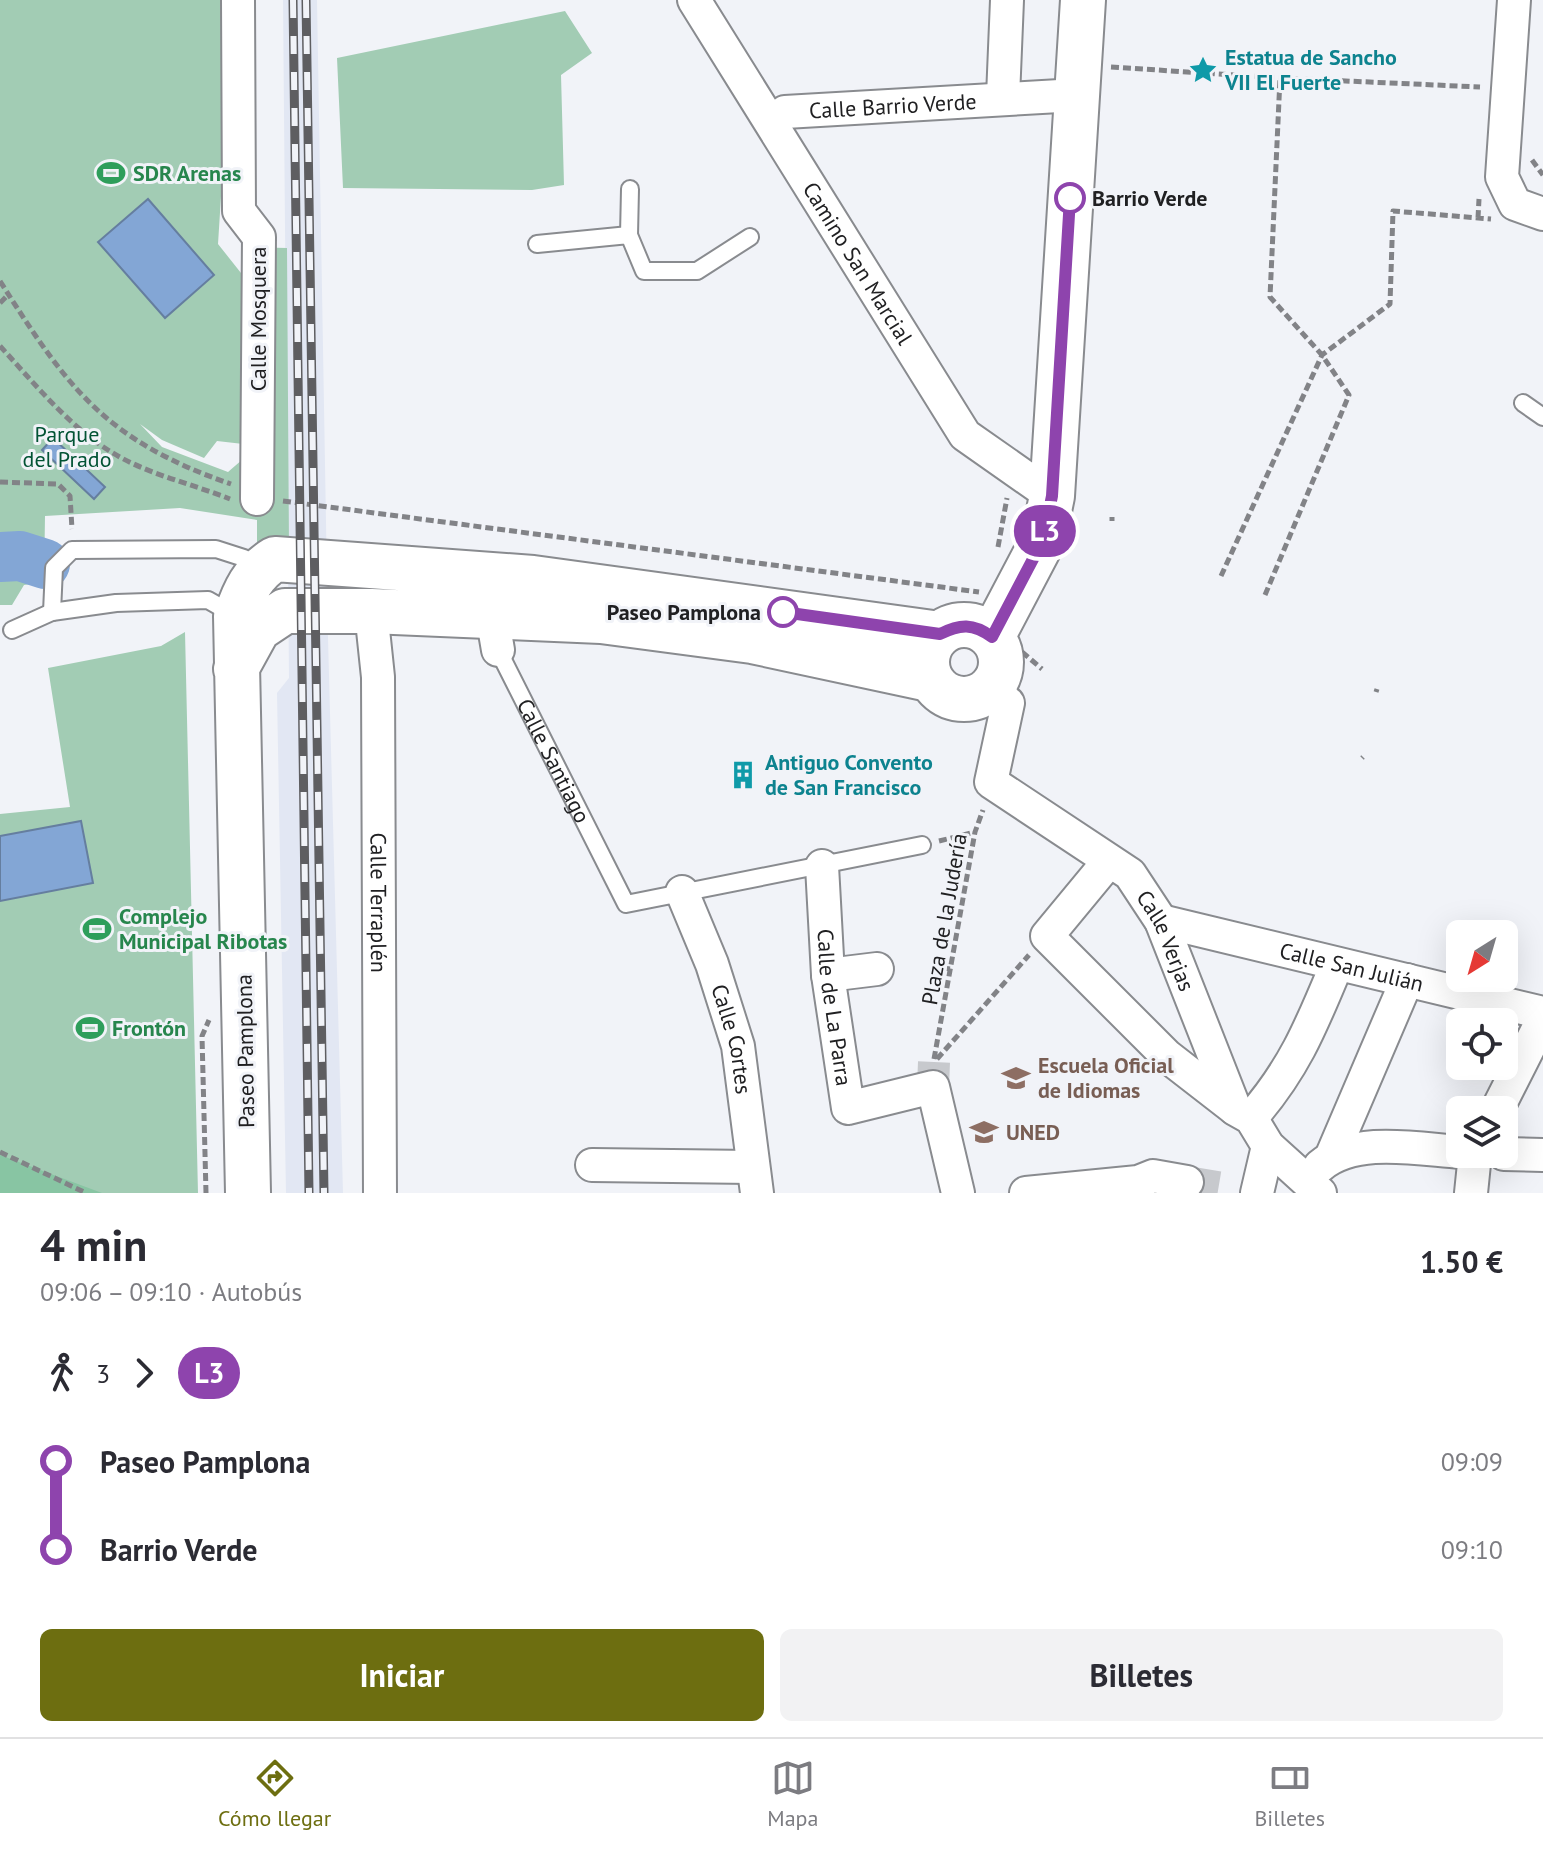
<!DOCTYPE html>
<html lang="es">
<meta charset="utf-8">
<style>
body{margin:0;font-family:"PT Sans",sans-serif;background:#f2f2f3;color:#2b2b33;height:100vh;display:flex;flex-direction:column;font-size:30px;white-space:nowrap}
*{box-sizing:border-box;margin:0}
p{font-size:26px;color:#7c7c81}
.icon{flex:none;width:44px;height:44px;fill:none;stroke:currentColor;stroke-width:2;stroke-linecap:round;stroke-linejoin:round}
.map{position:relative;height:1193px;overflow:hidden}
.details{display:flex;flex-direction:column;background:#fff;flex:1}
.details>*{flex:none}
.badge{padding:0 16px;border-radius:26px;font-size:28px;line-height:52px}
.needle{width:52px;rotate:217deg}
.tools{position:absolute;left:1446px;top:920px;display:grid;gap:16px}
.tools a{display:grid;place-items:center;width:72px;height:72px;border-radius:12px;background:#fff;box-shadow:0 8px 32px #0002;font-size:40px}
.map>.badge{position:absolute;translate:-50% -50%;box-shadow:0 0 0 4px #fff}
.legs{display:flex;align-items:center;gap:12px;height:88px;padding:0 40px;font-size:26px}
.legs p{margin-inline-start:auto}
.head{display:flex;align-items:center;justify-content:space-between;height:136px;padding:0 40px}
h1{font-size:44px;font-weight:600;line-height:60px}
.button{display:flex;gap:16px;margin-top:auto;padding:16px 40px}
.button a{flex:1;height:92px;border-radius:12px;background:#6d6e10;color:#fff;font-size:32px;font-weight:600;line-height:92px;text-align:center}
.button a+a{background:#f2f2f3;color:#2b2b33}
ul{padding:0 40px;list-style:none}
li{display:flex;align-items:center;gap:28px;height:88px;font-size:30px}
li i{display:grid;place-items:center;width:12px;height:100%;margin:0 10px;background:currentColor}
li i::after{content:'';width:20px;height:20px;margin:-10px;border:6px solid;border-radius:50%;background:#fff}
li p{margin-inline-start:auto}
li:first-child i{background:linear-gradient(#0000 50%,currentColor 0)}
li:last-child i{background:linear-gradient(currentColor 50%,#0000 0)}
.menu{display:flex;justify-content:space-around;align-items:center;height:112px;border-top:2px solid #e1e1e2;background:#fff;font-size:22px;color:#7c7c81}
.menu a{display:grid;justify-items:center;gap:4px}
.menu .current{color:#6d6e10}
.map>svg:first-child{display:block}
.built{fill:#e2e7f3}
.green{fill:#a2ccb4}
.forest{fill:#88c5a3}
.water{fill:#83a6d5;stroke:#657e9f;stroke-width:2}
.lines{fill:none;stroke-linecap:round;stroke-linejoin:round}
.river{stroke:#83a6d5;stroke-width:50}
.street-tunnel{stroke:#c7c9cd;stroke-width:32;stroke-dasharray:32 16;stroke-linecap:butt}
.lane-casing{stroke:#898b8f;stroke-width:20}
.street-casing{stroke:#898b8f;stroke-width:36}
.secondary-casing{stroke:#898b8f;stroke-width:48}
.path{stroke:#828387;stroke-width:5;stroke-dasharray:8 4;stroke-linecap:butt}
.lane{stroke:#fff;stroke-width:16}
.street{stroke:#fff;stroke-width:32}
.secondary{stroke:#fff;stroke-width:44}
.rail-casing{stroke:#5e5e61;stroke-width:9}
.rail{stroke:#f1f3f8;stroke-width:6;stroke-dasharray:18;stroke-linecap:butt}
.line-1-casing{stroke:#fff;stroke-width:18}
.line-1{stroke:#8e44ad;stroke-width:12}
.stop-1-dot{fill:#fff;stroke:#8e44ad;stroke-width:4}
.labels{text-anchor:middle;stroke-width:6;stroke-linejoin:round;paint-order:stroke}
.culture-label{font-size:22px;font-weight:bold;fill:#0d838f;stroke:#f1f3f8;text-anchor:start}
.street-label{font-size:22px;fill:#202022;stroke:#f1f3f8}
.leisure-label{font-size:22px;font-weight:bold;fill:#27864d;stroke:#f1f3f8;text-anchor:start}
.stop-label{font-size:22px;font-weight:bold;fill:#202022;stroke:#f1f3f8;text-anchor:start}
.park-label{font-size:22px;fill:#025334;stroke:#f1f3f8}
.education-label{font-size:22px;font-weight:bold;fill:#785e54;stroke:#f1f3f8;text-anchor:start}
</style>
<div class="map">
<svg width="1543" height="1193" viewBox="0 0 1543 1193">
<rect width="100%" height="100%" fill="#f1f3f8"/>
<path class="built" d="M283,0h34l11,638 15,555h-57l-9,-500 12,-15z"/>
<path class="green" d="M0,0h224l3,102 -9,142 23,29 11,172 -35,-4 -13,17 -42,-18 -22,-16 22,23 66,25 30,-26 -14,-199 43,1 2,301 -32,5v-34l-77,-12 -135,8 -1,66 -20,3 -12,20h-12z
M565,11l27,42 -31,22 3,110 -32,5 -189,-2 -6,-130z
M185,632l13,561h-198v-379l70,-7 -22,-139 113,-22z"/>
<path class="forest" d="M0,1155l102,38h-102z"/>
<path class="water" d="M148,199l66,76 -49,43 -67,-76z
M53,438l52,49 -11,12 -52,-49z
M81,821l12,62 -93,18v-65z"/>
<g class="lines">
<path class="river" d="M0,557l20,-1 25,8"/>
<path class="street-tunnel" d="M933,1087l1,-25
M1187,1182l47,8"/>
<defs>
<g id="lane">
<path d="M629,235l1,-46"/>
<path d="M537,244l92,-9 15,36h53l53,-34"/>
<path d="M1523,403l20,14"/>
<path d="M52,612l2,-44 18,-18 144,-1 28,9 12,15"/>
<path d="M12,630l40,-18 64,-9 92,-3 28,16"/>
<path id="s1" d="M498,650l128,254 296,-59"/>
</g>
<g id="street">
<path d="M238,0l1,211 20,26 -2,262"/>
<path id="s2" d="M694,0l271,435 87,61"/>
<path d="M1514,0l-12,177 13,27 28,10"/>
<path d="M1003,97l4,-97"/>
<path id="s3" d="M785,112l292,-17"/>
<path id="s4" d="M371,611l7,66 2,516"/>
<path d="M492,615l6,35"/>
<path id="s5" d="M987,691l21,12 -17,79 139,92 31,47 74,188 16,9 17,28 52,47"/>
<path d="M1109,861l-62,75 120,120 67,52"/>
<path id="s6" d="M822,866l6,109 20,133 85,-21 25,106"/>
<path id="s7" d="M682,892l30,72 26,82 19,147"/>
<path id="s8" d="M1161,921l382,92"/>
<path d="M828,975l49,-6"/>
<path d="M1497,1110l46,-91"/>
<path d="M1251,1118c44,-50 61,-94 86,-154"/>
<path d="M1504,1154l39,1"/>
<path d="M1332,1155l75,-175"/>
<path d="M592,1165l160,2"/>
<path d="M1320,1166c35,-30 97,-17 140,-14"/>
<path d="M1026,1193l112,-11 15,-6 34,6"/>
<path d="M1257,1193l11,-47"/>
<path d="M1471,1193l4,-39"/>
</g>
<path id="secondary" d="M927 662a37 37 0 1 1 74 0a37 37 0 1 1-74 0Z
M992,637l51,-97 9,-44 31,-496
M236,669l22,-40 27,-18h86l230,10 151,20 177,38
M248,1193l-12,-577c8,-24 17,-44 39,-57l258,19 407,56"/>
</defs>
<use href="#lane" class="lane-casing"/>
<use href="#street" class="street-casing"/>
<use href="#secondary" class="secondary-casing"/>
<path class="path" d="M1111,67l169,11
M1532,160l11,15
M1478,218l1,-19
M0,281c68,108 106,160 231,203
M0,303l8,-8
M0,346c33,36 67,78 108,104 37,24 82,33 122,49
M0,482l58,2 12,12 2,33
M283,501l696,91
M1112,521v-4
M998,547l9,-49
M1221,576l101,-221 68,-51 3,-93 98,8
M1265,595l84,-200 -27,-40 -52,-58 10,-219 200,9
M1022,652l20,17
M1376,692l1,-3
M1362,758l1,-1
M939,841l36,-9
M935,967l15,2
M934,1059l41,-227 8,-22
M937,1059l92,-104
M0,1152l86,41
M206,1193l-4,-157 7,-16"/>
<use href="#lane" class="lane"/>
<use href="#street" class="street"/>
<use href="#secondary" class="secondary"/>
<defs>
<path id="rail" d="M293,0l16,1193
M306,0l18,1193"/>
</defs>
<use href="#rail" class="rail-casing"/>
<use href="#rail" class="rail"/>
</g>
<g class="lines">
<defs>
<path id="line-1" d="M783,612l157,22c20,-10 33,-11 52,3l51,-97 9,-44 18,-298"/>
</defs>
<use href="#line-1" class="line-1-casing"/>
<use href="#line-1" class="line-1"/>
</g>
<defs>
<symbol id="sight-bare" viewBox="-9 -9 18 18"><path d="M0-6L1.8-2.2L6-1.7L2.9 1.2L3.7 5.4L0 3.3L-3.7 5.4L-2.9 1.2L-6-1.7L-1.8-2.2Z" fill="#0f9aa8" stroke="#f1f3f8" stroke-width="2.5" paint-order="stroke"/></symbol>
<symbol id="stadium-bare" viewBox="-9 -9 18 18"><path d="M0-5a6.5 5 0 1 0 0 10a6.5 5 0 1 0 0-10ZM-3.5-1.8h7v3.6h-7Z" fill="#2e9e5b" stroke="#f1f3f8" stroke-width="2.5" paint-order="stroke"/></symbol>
<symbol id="building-bare" viewBox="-9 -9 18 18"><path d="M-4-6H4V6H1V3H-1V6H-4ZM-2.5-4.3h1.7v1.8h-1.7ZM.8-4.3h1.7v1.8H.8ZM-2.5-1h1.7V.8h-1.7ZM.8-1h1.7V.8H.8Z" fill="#0f9aa8" stroke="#f1f3f8" stroke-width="2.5" paint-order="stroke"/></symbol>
<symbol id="university-bare" viewBox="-9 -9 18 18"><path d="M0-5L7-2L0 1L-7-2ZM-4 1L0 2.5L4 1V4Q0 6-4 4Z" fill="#8d6e63" stroke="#f1f3f8" stroke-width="2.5" paint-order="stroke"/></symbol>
</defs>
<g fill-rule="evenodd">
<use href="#sight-bare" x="1183" y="50" width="40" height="40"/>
<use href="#stadium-bare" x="91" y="153" width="40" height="40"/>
<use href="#building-bare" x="723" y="755" width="40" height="40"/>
<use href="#stadium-bare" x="77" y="909" width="40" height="40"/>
<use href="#stadium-bare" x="70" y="1008" width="40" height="40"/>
<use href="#university-bare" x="996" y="1058" width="40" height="40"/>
<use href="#university-bare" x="964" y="1112" width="40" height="40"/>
</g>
<g class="stop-1-dot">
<circle cx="1070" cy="198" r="14"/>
<circle cx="783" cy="612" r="14"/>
</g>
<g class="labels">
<g class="culture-label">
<text x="1225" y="65">Estatua de Sancho<tspan x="1225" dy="25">VII El Fuerte</tspan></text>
<text x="765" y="770">Antiguo Convento<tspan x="765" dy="25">de San Francisco</tspan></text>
</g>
<g class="street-label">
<text dy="8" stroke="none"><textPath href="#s3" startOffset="108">Calle Barrio Verde</textPath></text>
<text dy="8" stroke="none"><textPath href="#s2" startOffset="310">Camino San Marcial</textPath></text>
<text transform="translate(258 319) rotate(-90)" y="8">Calle Mosquera</text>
<text dy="8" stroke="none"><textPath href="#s1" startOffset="124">Calle Santiago</textPath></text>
<text dy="8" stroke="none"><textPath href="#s4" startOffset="292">Calle Terraplén</textPath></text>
<text transform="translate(944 919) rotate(-80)" y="8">Plaza de la Judería</text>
<text dy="8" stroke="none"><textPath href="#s5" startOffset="348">Calle Verjas</textPath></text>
<text dy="8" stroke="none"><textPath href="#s8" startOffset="196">Calle San Julián</textPath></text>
<text dy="8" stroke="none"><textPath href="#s6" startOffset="142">Calle de La Parra</textPath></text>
<text dy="8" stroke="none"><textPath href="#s7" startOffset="156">Calle Cortes</textPath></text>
<text transform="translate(245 1051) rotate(-91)" y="8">Paseo Pamplona</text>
</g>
<g class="leisure-label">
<text x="133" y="181">SDR Arenas</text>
<text x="119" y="924">Complejo<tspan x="119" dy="25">Municipal Ribotas</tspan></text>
<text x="112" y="1036">Frontón</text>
</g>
<g class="stop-label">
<text x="1092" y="206">Barrio Verde</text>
<text x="761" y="620" text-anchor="end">Paseo Pamplona</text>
</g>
<g class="park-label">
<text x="67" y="442">Parque<tspan x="67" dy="25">del Prado</tspan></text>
</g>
<g class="education-label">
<text x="1038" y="1073">Escuela Oficial<tspan x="1038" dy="25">de Idiomas</tspan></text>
<text x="1006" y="1140">UNED</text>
</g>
</g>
</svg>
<div class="tools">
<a><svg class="needle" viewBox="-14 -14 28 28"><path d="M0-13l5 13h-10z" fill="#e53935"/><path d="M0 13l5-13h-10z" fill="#7c7c81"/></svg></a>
<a><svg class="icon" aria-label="locate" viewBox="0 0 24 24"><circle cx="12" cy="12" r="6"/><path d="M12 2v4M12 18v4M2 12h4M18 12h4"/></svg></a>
<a><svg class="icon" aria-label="layers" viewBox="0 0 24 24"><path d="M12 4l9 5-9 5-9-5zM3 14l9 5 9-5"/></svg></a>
</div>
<b class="badge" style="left:1045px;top:531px;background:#8e44ad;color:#fff">L3</b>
</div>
<section class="details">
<div class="head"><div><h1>4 min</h1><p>09:06 – 09:10 · Autobús</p></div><b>1.50 €</b></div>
<div class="legs"><svg class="icon" aria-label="walk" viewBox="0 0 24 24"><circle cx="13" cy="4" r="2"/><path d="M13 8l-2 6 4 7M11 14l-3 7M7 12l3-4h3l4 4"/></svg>3<svg class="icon" aria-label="forward" viewBox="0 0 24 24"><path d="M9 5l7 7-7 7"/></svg><b class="badge" style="background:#8e44ad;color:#fff">L3</b></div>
<ul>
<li><i style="color:#8e44ad"></i><b>Paseo Pamplona</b><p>09:09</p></li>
<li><i style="color:#8e44ad"></i><b>Barrio Verde</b><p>09:10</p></li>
</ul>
<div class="button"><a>Iniciar</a><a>Billetes</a></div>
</section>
<nav class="menu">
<a class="current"><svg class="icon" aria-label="directions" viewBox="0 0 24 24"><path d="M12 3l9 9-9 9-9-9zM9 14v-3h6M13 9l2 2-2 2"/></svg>Cómo llegar</a>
<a><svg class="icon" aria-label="map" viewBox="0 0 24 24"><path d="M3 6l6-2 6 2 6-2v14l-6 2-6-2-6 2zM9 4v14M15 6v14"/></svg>Mapa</a>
<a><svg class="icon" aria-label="tickets" viewBox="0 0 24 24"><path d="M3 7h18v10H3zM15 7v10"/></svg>Billetes</a>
</nav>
